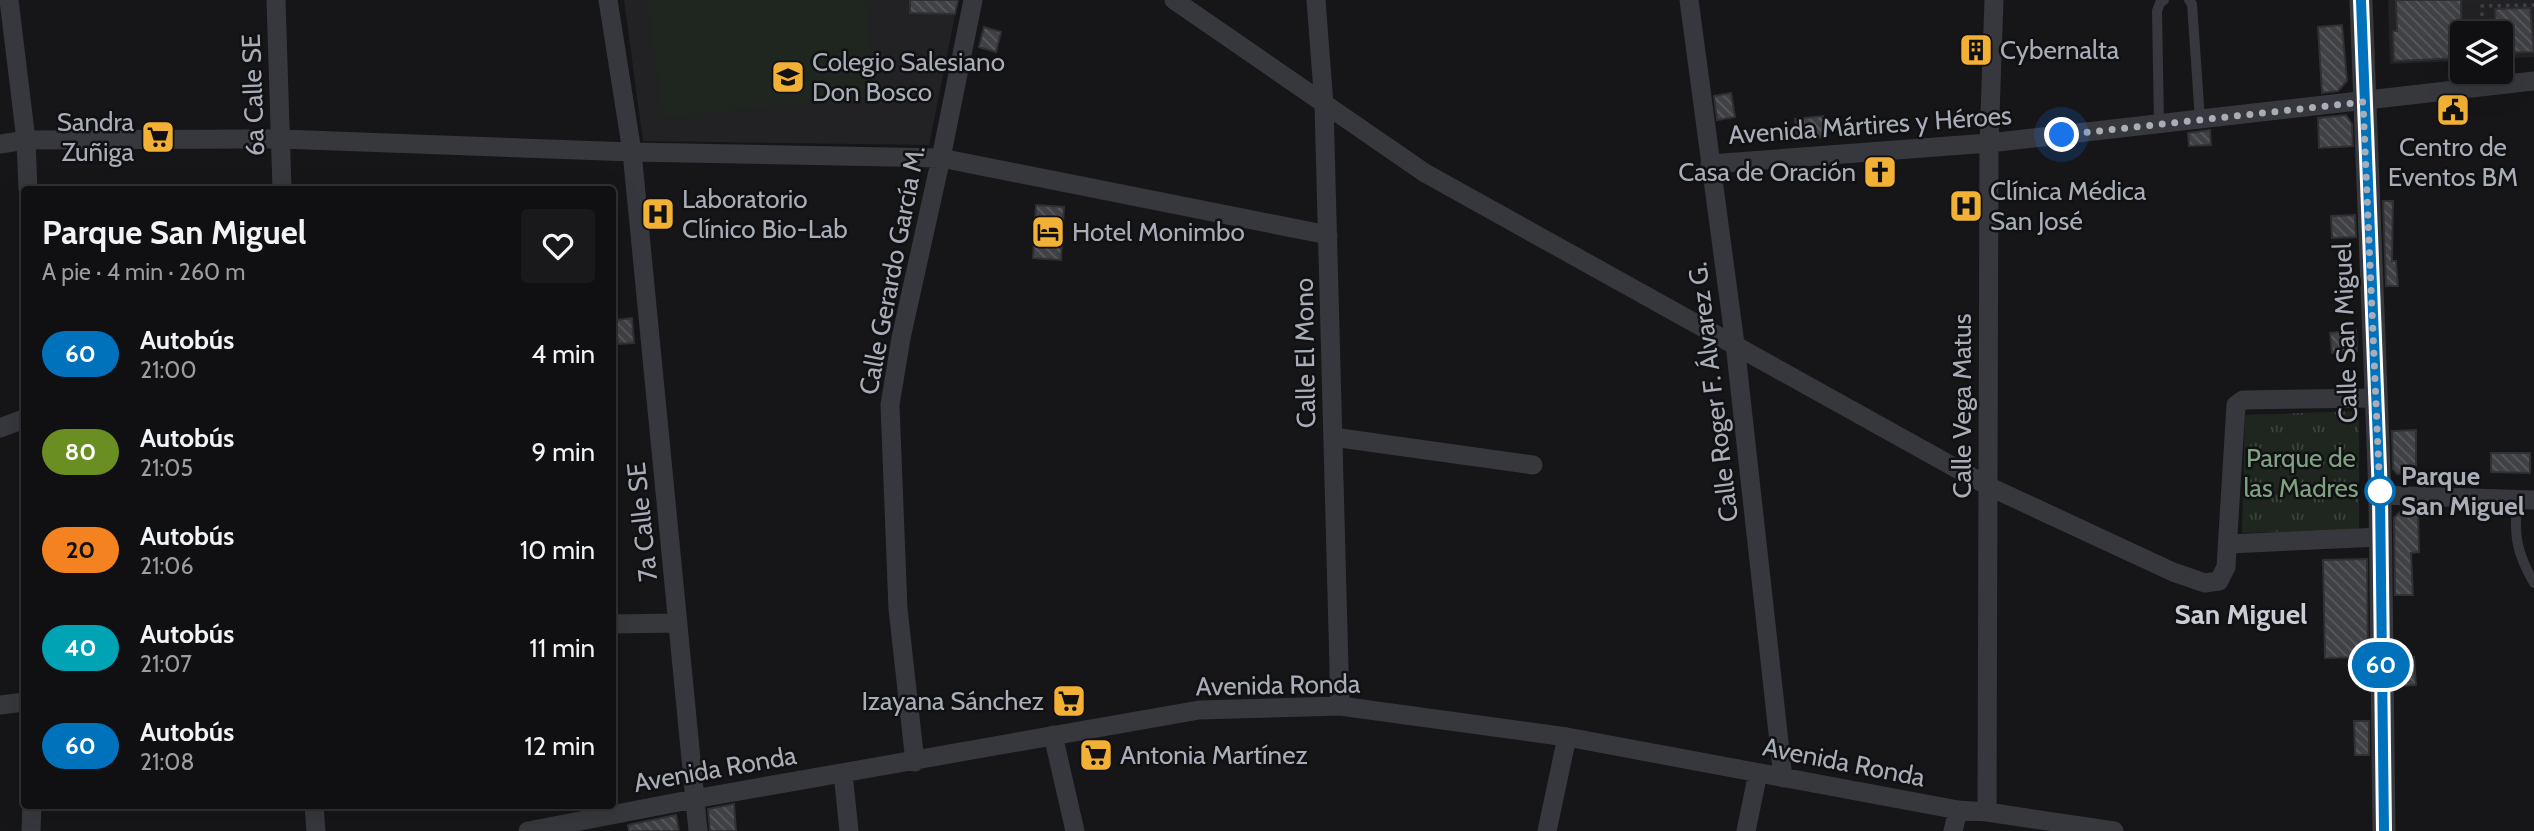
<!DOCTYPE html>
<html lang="es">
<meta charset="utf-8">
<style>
body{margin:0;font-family:Cabin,sans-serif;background:#19191b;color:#f1f3f6;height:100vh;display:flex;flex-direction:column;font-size:26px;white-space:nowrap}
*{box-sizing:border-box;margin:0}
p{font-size:23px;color:#9c9d9f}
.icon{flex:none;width:38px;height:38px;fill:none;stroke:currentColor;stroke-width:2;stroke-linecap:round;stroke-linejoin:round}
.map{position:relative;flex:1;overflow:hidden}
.sheet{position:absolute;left:21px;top:186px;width:595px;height:623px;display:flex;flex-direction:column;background:#101012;border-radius:7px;box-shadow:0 7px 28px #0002,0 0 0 2px #303032}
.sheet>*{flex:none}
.badge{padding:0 14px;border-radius:23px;font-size:24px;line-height:46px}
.controls{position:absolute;left:2450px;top:21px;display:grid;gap:14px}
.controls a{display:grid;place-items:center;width:63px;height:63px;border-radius:7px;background:#101012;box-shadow:0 7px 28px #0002,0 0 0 2px #303032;font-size:35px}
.you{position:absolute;width:35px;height:35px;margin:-18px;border:5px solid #fff;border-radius:50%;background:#1a73e8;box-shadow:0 0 0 10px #1a73e833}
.map>.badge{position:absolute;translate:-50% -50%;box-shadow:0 0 0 4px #fff}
.round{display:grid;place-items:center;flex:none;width:74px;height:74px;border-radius:7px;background:#19191b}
.overview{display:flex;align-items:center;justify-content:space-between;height:119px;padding:0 21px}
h1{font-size:33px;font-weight:700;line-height:52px}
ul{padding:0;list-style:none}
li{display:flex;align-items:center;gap:21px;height:98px;padding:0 21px}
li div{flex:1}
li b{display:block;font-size:26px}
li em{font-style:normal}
li .badge{min-width:77px;font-weight:700;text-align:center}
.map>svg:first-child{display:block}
.built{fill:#222225}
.park{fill:url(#park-tufts)}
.garden{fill:#1e261f}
.building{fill:url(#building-back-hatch);stroke:#303034;stroke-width:2}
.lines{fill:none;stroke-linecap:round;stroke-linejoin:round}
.path{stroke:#3d3f44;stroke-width:3.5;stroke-dasharray:3.5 5;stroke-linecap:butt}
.service{stroke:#37383d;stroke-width:10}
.minor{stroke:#37383d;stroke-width:19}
.tertiary{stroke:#37383d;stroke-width:23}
.line-casing{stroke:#fff;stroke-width:16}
.line{stroke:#0072bc;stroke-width:10}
.walk{stroke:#a8adb8;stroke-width:7;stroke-dasharray:0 12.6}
.stop-dot{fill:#fff;stroke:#0072bc;stroke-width:3.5}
.labels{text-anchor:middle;stroke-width:5;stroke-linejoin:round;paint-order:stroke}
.poi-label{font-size:26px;fill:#a8adb8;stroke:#111113;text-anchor:start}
.street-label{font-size:26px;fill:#a8adb8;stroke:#111113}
.park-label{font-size:26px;fill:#7fa381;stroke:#111113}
.stop-label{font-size:26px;font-weight:bold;fill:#a8adb8;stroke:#111113;text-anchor:start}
.neighbourhood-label{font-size:28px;font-weight:bold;fill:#c9ccd4;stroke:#111113}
</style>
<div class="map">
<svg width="2534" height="831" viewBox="0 0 2534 831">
<defs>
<pattern id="park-tufts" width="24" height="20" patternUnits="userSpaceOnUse" patternTransform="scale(1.75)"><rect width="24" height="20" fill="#1e261f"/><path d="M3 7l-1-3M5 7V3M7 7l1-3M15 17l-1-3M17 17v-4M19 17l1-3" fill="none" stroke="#3c433d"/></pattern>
<pattern id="building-back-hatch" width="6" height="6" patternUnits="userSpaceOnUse" patternTransform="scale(1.75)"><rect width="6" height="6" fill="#404145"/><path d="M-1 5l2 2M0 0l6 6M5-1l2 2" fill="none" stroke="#595a5e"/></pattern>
</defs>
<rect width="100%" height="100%" fill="#161618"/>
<path class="built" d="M624,0h334l-29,145 -286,-4z
M2388,0h146v57l-33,2v-26h-39v28l-72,3z"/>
<path class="park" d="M2359,411v119l-117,3 3,-118z"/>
<path class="garden" d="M647,0h219l7,96 -210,22z"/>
<path class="building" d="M910,0h48l-3,14 -45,-1z
M2396,0h65l1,58 -68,3 -1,-30h4z
M2530,8l4,44 -33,1v-20h-5l-1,-24z
M2342,25l5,56 -9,10 -16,2 -4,-66z
M984,27l17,5 -5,20 -17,-5z
M1731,93l4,24 -18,3 -3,-24z
M2463,101l2,19 -22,2 -1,-18z
M2346,115l6,9 1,22 -34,2 -1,-30z
M1823,116l1,21 -27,2 -2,-20z
M2210,130l1,15 -22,1 -1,-13z
M1891,163l3,20 -25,3 -2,-22z
M1975,194l1,23 -20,1 -1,-23z
M2383,201h10l-1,60h4l2,25h-12z
M668,204l2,18 -19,2 -1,-18z
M1036,205l28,2 -3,53 -28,-2z
M2355,215l1,22 -24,1 -1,-22z
M632,318l2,25 -16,1 -3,-24z
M2356,330l1,21 -25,2 -2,-20z
M2416,430v43l-19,1 -4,-5 -1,-38z
M2491,453h39v20l-39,-1z
M2402,510h16l1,42 -8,1 2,42h-18l-1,-77z
M2367,559l1,98 -43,1 -2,-98z
M2414,657l2,28 -15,1 -2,-27z
M2354,721h15v34h-14z
M734,804l2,27h-26l-2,-22z
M676,815l3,16h-50l-1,-6z"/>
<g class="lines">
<path class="path" d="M2482,33v-27l52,-1"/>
<path class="service" d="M2189,0l3,4 8,116
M2159,124l-2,-113 3,-8 4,-3
M2517,500c-3,35 -1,52 17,83"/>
<path class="minor" d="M9,0l17,140 2,49
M276,0l6,189
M608,0l24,152 66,679
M1174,0l251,173 563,313 185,86 32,11 14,-2 7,-14 10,-162 7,-5 133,-2
M1316,0l8,105 16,601
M1689,0l46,344 48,434
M0,144l26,-4 255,-1 351,13 309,6 387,77
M1710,164l279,-21 545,-62
M0,428l24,-9
M1333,437l200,28
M2380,495l154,5
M2229,544l151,-7
M612,624l66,-1
M0,705l24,-3
M1053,735l22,96
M915,762l-17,-153 -8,-204 11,-67 40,-180 32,-158
M843,773l6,58
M314,805l2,26
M1987,812l2,-669 5,-143
M31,831l1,-26
M528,831l166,-32 505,-89 141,-4 227,31 391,73 29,2 127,19
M1547,831l20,-94
M1746,831l12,-58
M1953,831l5,-21"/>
<path class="tertiary" d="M2361,0l19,495 4,336"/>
</g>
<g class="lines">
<defs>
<path id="line" d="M2361,0l19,495 4,336"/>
</defs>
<use href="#line" class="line-casing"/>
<use href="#line" class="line"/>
<path class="walk" d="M2062,135l301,-33 17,393v-4"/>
</g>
<defs>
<symbol id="building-square" viewBox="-11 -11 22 22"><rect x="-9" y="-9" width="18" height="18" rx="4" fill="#f2b134" stroke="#111113"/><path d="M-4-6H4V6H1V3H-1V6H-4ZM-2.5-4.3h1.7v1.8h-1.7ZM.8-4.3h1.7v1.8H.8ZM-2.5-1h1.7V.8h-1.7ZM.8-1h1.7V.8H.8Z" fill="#111"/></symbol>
<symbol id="school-square" viewBox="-11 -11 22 22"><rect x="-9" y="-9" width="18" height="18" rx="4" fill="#f2b134" stroke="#111113"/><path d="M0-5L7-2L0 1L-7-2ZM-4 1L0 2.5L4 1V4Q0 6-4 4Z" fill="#111"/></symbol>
<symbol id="civic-square" viewBox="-11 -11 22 22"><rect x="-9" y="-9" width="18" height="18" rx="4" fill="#f2b134" stroke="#111113"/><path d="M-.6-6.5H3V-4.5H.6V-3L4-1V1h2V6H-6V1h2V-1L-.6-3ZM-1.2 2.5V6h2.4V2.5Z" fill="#111"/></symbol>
<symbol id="supermarket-square" viewBox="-11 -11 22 22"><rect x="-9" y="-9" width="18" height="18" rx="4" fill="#f2b134" stroke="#111113"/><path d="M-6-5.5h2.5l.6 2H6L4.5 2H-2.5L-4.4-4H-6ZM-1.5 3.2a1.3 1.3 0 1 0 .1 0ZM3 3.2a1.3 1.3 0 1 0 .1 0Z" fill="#111"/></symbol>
<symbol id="church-square" viewBox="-11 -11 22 22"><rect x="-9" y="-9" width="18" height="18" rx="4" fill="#f2b134" stroke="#111113"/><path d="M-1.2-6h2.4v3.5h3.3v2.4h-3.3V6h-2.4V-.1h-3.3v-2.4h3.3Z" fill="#111"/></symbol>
<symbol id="hospital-square" viewBox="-11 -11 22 22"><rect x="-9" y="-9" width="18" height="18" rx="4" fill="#f2b134" stroke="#111113"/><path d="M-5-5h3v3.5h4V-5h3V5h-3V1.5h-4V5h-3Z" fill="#111"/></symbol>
<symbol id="hotel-square" viewBox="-11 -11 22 22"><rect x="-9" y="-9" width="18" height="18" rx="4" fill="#f2b134" stroke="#111113"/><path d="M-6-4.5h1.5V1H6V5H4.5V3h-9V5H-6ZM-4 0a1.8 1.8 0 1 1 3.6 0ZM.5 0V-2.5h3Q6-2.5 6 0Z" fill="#111"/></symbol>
</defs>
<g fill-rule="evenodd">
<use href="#building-square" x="1957" y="31" width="38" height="38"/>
<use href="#school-square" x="769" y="58" width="38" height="38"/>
<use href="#civic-square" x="2434" y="91" width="38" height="38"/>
<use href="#supermarket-square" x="139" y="118" width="38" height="38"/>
<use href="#church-square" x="1861" y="153" width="38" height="38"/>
<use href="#hospital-square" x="1947" y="187" width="38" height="38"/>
<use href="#hospital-square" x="639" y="195" width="38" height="38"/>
<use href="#hotel-square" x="1029" y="213" width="38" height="38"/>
<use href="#supermarket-square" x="1050" y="682" width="38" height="38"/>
<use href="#supermarket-square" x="1077" y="736" width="38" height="38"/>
</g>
<circle class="stop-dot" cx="2380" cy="491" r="14"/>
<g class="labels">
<g class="poi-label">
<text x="2000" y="59">Cybernalta</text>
<text x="812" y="71">Colegio Salesiano<tspan x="812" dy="30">Don Bosco</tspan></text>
<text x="134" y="131" text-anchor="end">Sandra<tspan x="134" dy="30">Zuñiga</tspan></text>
<text x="2453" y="156" text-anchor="middle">Centro de<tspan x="2453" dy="30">Eventos BM</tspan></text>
<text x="1856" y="181" text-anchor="end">Casa de Oración</text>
<text x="1990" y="200">Clínica Médica<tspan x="1990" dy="30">San José</tspan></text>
<text x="682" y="208">Laboratorio<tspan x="682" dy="30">Clínico Bio-Lab</tspan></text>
<text x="1072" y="241">Hotel Monimbo</text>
<text x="1044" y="710" text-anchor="end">Izayana Sánchez</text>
<text x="1120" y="764">Antonia Martínez</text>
</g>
<g class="street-label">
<text transform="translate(253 95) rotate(-92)" y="9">6a Calle SE</text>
<text transform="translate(1870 125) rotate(-4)" y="9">Avenida Mártires y Héroes</text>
<text transform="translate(892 270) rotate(-79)" y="9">Calle Gerardo García M.</text>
<text transform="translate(2345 333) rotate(-92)" y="9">Calle San Miguel</text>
<text transform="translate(1305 353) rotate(-91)" y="9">Calle El Mono</text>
<text transform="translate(1713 392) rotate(-97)" y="9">Calle Roger F. Álvarez G.</text>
<text transform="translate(1962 406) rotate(-90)" y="9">Calle Vega Matus</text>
<text transform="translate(642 522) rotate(-96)" y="9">7a Calle SE</text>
<text transform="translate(1278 685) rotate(-1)" y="9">Avenida Ronda</text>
<text transform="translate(1844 762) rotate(11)" y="9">Avenida Ronda</text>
<text transform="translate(715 769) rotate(-10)" y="9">Avenida Ronda</text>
</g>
<g class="park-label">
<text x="2301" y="467">Parque de<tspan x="2301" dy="30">las Madres</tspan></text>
</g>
<g class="stop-label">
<text x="2401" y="485">Parque<tspan x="2401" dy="30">San Miguel</tspan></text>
</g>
<g class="neighbourhood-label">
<text x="2241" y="624">San Miguel</text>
</g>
</g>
</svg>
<div class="controls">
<a><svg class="icon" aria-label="layers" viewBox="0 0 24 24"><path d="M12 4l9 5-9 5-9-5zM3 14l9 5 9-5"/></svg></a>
</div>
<div class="you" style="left:2062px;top:135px"></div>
<b class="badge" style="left:2381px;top:665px;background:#0072bc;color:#fff">60</b>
<section class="sheet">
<div class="overview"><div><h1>Parque San Miguel</h1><p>A pie · 4 min · 260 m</p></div><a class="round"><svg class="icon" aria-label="heart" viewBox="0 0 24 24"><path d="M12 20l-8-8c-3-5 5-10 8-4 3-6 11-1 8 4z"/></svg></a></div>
<ul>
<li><span class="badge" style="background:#0072bc;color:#fff">60</span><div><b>Autobús</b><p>21:00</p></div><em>4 min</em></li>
<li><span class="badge" style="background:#6b8e23;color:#fff">80</span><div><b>Autobús</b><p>21:05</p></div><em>9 min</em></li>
<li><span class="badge" style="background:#f58220;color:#111">20</span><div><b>Autobús</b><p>21:06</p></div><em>10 min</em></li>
<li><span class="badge" style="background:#00a3b4;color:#fff">40</span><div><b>Autobús</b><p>21:07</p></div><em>11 min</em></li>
<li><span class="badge" style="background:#0072bc;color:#fff">60</span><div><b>Autobús</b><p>21:08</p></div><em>12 min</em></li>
</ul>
</section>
</div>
